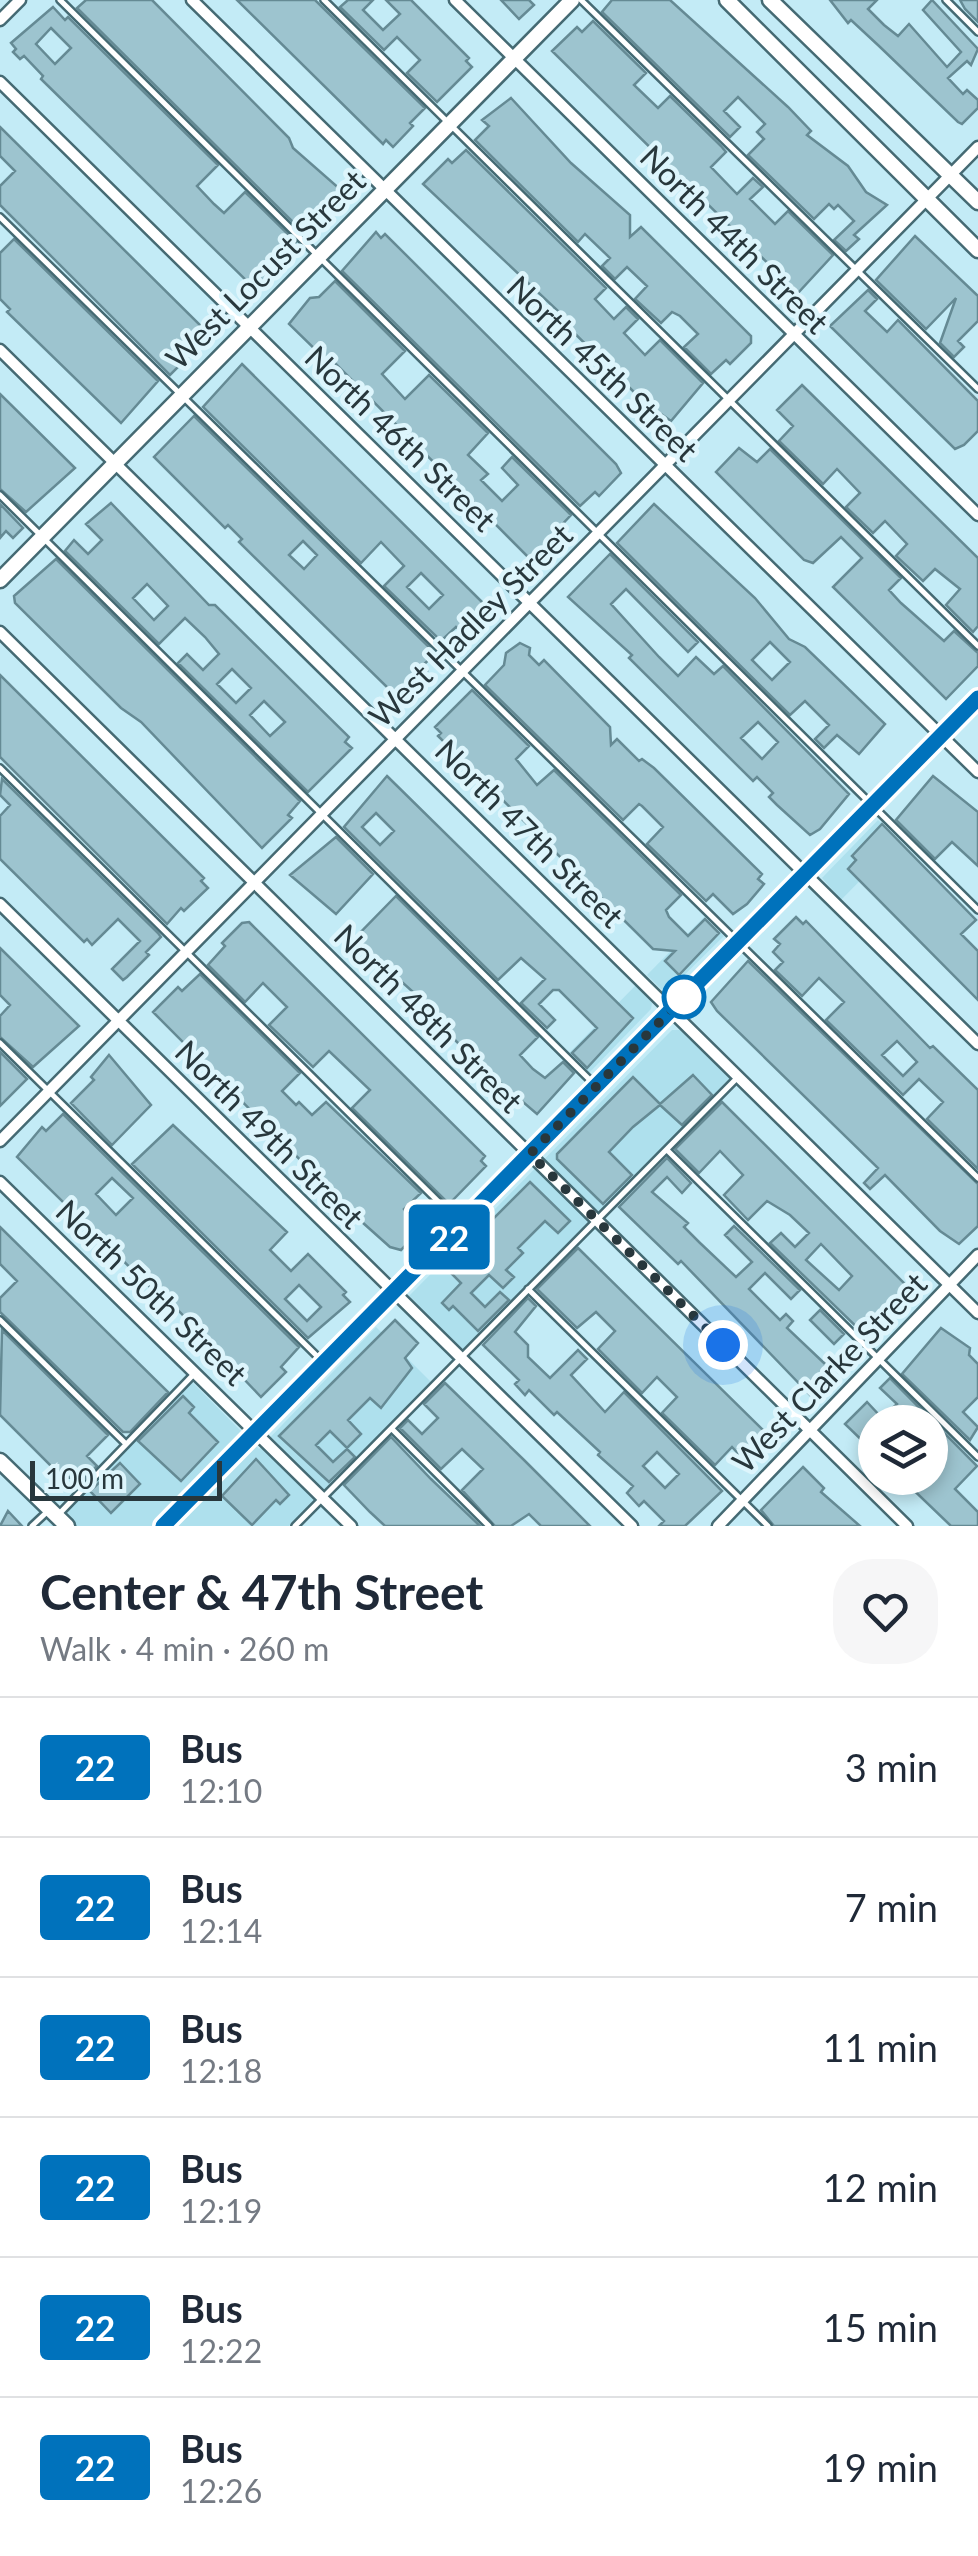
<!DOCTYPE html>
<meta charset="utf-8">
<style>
body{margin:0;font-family:Lato,sans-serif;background:#f6f6f7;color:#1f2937;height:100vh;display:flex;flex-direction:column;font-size:38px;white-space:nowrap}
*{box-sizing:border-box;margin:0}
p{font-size:32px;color:#747a83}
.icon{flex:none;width:55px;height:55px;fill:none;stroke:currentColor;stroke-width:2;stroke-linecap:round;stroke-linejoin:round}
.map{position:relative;height:1526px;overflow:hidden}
.drawer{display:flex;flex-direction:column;background:#fff;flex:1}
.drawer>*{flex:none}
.badge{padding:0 20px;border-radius:8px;font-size:35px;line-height:65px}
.buttons{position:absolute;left:858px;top:1405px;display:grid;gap:20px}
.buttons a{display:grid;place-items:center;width:90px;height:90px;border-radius:50%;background:#fff;box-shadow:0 5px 15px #0003;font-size:50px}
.scale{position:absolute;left:30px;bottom:25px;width:192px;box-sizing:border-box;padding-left:10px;border:5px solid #28373c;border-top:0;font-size:28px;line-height:35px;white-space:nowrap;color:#28373c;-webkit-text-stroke:8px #ddf5fc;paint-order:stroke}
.you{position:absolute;width:50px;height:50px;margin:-25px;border:8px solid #fff;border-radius:50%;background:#1a73e8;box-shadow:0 0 0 15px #1a73e833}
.map>.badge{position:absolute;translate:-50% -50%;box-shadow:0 0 0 5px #fff}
.round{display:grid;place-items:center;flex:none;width:105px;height:105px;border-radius:40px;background:#f6f6f7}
.summary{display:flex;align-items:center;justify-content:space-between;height:170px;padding:0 40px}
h1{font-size:48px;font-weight:700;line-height:75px}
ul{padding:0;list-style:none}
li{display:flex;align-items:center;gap:30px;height:140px;padding:0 40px;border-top:2px solid #e0e1e3}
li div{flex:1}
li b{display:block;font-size:38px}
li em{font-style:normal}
li .badge{min-width:110px;font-weight:700;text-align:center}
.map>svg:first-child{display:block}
.built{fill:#aee0ed}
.building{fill:#9dc4cf;stroke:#658a94;stroke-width:2.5;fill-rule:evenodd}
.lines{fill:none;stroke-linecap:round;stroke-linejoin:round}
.lane-casing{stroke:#456a73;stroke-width:10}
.street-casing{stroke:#456a73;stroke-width:15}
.secondary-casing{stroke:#456a73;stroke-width:19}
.lane{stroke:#fff;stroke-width:5}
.street{stroke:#fff;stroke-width:10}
.secondary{stroke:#fff;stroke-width:14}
.line-casing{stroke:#fff;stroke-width:22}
.line{stroke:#0072bc;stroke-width:15}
.walk{stroke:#28373c;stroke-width:10;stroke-dasharray:0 18}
.stop-dot{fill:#fff;stroke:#0072bc;stroke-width:5}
.labels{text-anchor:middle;stroke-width:9;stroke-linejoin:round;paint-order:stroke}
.street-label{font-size:32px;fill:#28373c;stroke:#ddf5fc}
</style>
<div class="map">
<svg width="978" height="1526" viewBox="0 0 978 1526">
<rect width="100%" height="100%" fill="#c3ebf6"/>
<path class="built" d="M878,820l22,20 -59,60 -19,-22z
M704,917l20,19 -55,54 -8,-1 -14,-14z
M636,985l16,18 -1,6 -62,64 -20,-20z
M672,1030h9l51,49 -270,272 -55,-53z
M376,1327l55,55 -142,144h-238l141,-144 67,67z"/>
<path class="building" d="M86,0h66l137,138 4,10 48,42 -3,3 6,7 -39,34 -228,-226z
M237,0h78l110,108 -15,15 3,3 -20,21 -7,-7 -3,4z
M348,0h25l-10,10 20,20 17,-16 -14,-14h25l58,58 -3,3 6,6 -35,35 -30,-29 13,-13 -23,-23 -13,13 -44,-43z
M501,0h28l5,5 -15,14z
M612,0h58l118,107 23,24 -4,4 41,31 18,26 21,13 -33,30 5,4 -13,12 -12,-11 20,-19 -16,-16 -4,4 -5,-5 -15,15 -66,-64 16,-16 -7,-7 8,-8 -27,-27 -14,14 16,16 -10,10 -128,-125z
M830,0h47l-9,9 16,16 14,11 11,-12 38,43 14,-15 -38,-42 9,-10 46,49 -7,16 -4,-4 -19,17 15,16 4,-4 11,10v8l-16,16 -4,-2 -79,-76 -28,-26 -3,3z
M960,0h18v22l-13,-13z
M53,7l12,13 3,-3 150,148 -21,21 17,18 10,9 21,-21 51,50 -19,18 1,9 -20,23 -217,-213 2,-3 -19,-20 -4,3 -7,-7 3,-3 -5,-6zM51,28l20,20 -16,16 -19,-20z
M593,21l53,52 -12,12 24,23 12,-12 51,50 5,6 -15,15 26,27 16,-16 10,9 -13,12 25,25 13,-13 45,44 -35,38 -246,-242 25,-24 5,5z
M511,98l60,65 59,52v22l11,-10 110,109v7l-21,21 -4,-4 -15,14 -27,-27 14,-13 -18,-18 -8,-4 -11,11 -26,-24 12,-13 -20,-19 -12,12 -13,-13 8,-8 -25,-24 -7,8 -103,-102 14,-14 -7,-6z
M0,127l203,201 -3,3 7,7 -37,37 -170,-170v-19l15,-15 -15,-15z
M466,150l140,138 -11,11 19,20 12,-12 12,12 -14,14 21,22 15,-15 43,43 -32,38 -27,-19 -89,-88 3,-3 -135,-127 25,-25 4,4z
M376,232l5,6 4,-4 231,230 5,9 -22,23 -4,-4 -15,14 -238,-235z
M915,236l63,60v25l-20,20 6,6 -10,10 -14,-14 16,-45 -30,31 -50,-49z
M14,239l144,142 -37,42 -114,-111 3,-3 -10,-10v-46z
M335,281l70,70 -23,23 23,25 24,-24 59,58 -20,22 20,19 -7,6 21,21 16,-16 -16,-17 10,-11 59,58 -17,18 3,11 -21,21 -207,-208 -3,3 -37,-36 21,-26 9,-1z
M868,290l9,9 -12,12 22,21 11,-12 80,81v30l-14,14 -9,4 -125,-123z
M242,364l242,240 8,8 -8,8 -15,12 -6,1 -7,-6 -15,14 -57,-55 20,-20 -23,-24 -20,21 -158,-156zM421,573l22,22 -14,14 -22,-22z
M802,385l176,173v68l-5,6 -27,-27 14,-16 -25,-20 -12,12 -27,-25 11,-12 -22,-23 -12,12 -27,-26 14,-14 -23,-24 -14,15 -44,-43 14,-15 -16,-16z
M0,394l75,74 -49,44 -26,-23z
M194,416l238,234 3,4 -13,12 5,5 -24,24 -5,-5 -4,4 -155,-152 3,-3 -14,-14 -3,3 -71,-71zM303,541l14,14 -13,14 -15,-14z
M739,448l18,14 13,-13 131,129 -12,12 12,13 43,38 10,-10 24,22v13l-32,33 -113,-112 29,-29 -21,-21 -28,26 -9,-3 -88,-88z
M111,503l98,102h6l134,132 -4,5 7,6 -44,44 -130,-129 9,-9 16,16 16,-16 -14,-17 -20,-19 -26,26 -94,-93 9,-11 14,14 14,-14 -16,-16zM147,584l21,22 -14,14 -21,-22zM232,669l19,19 -15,15 -19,-19zM264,701l21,21 -15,14 -20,-21z
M0,504l23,24 -10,10 -7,-7 -6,7z
M654,504l101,94 34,41 16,8 80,77 -26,30 -22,-19 -13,13 -9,-9 14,-14 -24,-24 -15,14 -173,-172zM770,642l20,20 -18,18 -20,-20z
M610,554l88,88 -10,10 -62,-63 -15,15 48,53 19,19 18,-19 18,17 9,-8 126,128 -29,35 -10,6 -33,-30 -8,-8 4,-4 -16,-16 -4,4 -124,-123 3,-3 -64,-58zM758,722l20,20 -16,17 -21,-21z
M56,559l244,242 -12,14 4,3 -30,30 -121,-126 -20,-14 -106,-105 -1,-7z
M520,643l10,5 -1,7 10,10 5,-5 66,67 1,18 6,-6 22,22 3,-2 12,9 108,106 -4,5 6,5 -17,20 -14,10 -20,-20 -7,7 -59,-57 16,-17 -21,-21 -3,-2 -16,16 -138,-135 19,-20 2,-12z
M0,675l204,203 -3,3 7,7 -24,23 -3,-3 -14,16 -167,-167z
M472,690l57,56 -13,13 21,26 17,-15 127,125 -15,15 3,7 19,19 17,-17 14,14 -40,42 -14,-14 10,-10 -22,-2 -215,-213 3,-3 -6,-6z
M387,776l246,242 -46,50 -15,-15 25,-25 -38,-38h-6l-14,14 16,16 -8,8 -26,-25 24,-24 -24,-21 -23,22 -154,-153zM376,813l18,18 -14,14 -18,-18z
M933,776l45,36v54l-26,-24 -17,17 -39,-39z
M2,779l156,154 3,4 -15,15 3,3 -22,22 -4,3 -11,-11 28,-28 -22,-22 -26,26 -5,-6 -3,3 -84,-83v-43l10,-11 -10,-10z
M882,824l94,96 -15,14 17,17v49l-130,-131 8,-9 -4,-4z
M336,837l37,37 -37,40 -46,-39z
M396,896l142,141 -18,18 13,14 12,9 18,-16 11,11 -37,41 -55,-47 -73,-73 3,-3 -58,-52z
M796,917l7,7 3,-3 124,127 3,-2 45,44v79l-51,-50 16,-17 -24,-23 -16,16 -77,-75 18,-18 -25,-24 -17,18 -27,-26 8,-8 -10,-10 7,-8 -6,-5zM897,1041l20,21 -14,14 -21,-21z
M249,922l236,234 -4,5 5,5 -37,38 -97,-96 18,-18 -41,-39 -16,16 -44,-42 18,-18 -24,-24 -18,19 -37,-37 17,-19 -3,-3 20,-20z
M0,948l79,78 -46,41 -33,-30v-21l10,-11 -10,-10z
M748,961l230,223v42l-19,18 -19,-13 -55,-56 -15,14 -6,-6 14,-15 -161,-157 -6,-9z
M200,974l100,99 -18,18 14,14 3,-3 13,13 14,-13 95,91 -17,16 17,21 -20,20 -11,-3 -28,-25 -209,-210 25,-25 4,4z
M0,1052l27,27 -27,27z
M109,1055l42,50 -39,40 -41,-42 23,-23 -3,-3z
M693,1075l19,20 -30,30 -22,-20 -27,22 -24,25 23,23 -29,29 -46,-45v-5l76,-77 27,27z
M722,1102l188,187 -3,3 6,6 -45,40 -98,-95 11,-10 14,14 14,-14 -19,-18 -23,-14 -19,19 -24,-25 19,-20 -23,-24 -21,22 -24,-24zM821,1244l31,32 -13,14 -33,-30z
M63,1114l236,233 -18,20 5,5 -25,25 -106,-111 -3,3 -135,-132 25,-30 4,4zM112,1178l21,20 -17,17 -20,-21z
M173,1125l114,107 -17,18 21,21 17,-17 38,38 -3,3 7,7 -42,36 -176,-174zM299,1285l22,22 -14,14 -22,-22z
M667,1158l24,25 -9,10 -15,-16 -15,15 36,31 -4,4 15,15 37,35 16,-15 -27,-27 9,-9 66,64 -9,9 -26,-26 -16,16 31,31 6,-6 7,7 -6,7 37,35 4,-3 12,11 -27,27 -132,-137 -3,3 -59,-57z
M530,1182l40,39 -12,12 -13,-12 -27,27 5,5 -17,17 8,7 -11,11 -14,-13 -18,18 14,14 15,-15 9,8 -31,31 -25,-25 -4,4 -7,-7 19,-20 -16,-16z
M0,1227l168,165 -38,40h-7l-123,-120v-14l17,-17 -17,-17z
M578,1248l189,186 -3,3 5,6 -21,21 -16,-17 -17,18 -53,-52 15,-16 -20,-20 -15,16 -44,-44 17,-18 -19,-19 -19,16 -40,-39z
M528,1298l8,8 -21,26 13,13v12l22,21 28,-28 9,9 -16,16 34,37 19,-20 98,99 -37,35h-26l5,-5 -20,-20 -5,5 -12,-13 6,-7 -35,-31 2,-3 -43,-40 -3,3 -25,-25 -4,5 -10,-11 4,-4 -36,-35zM657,1452l22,22 -14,14 -22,-22z
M820,1310l24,24 -10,10 -24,-24z
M395,1320l23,23 -13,15 7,10 -31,40 -11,-10 -22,22 13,14 -14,14 -17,-17 -14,14 17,17 14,-13 8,8 -26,25 -50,-46z
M941,1328l29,20 -1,7 9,9v33l-15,15 15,15 -8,13 -68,-66z
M2,1330l106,105 -21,21 10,10 -16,16 -13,-5 -3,3 -65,-65z
M890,1378l87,88 -22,23 23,23v14h-27l-50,-48h29v-8l15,-15 -15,-17v-16h-55v31l-30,-29 22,-22 15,16 15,-14 -17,-16z
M445,1383l79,77 66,66h-49l-12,-12 -18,12h-16l-33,-36 21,-21 -21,-20 -21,20 -41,-41 8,-8 14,14 16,-16 -14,-14z
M183,1396l11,11 -5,6 29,29 -37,39 -43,-40z
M391,1437l40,42 49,47h-95l-15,-14 -26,-27z
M256,1459l33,36 -9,9 -4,-4 -24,25 -30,-29z
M120,1463l20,21 -29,29 -21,-22z
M803,1467l21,21 -3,4 39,34h-86l-13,-16z
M8,1511l14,15h-22z"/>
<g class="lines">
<defs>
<path id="lane" d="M60,0l918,910
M324,0l654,646
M581,0l397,389
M946,0l32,32
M0,217l978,961
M0,495l594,589
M0,768l460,455
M0,1043l322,318
M667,1150l311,307
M528,1289l240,237
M0,1320l126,124
M392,1429l97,97
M59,1514l135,-140
M32,1526l16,-15
M295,1526l442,-448"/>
<path id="street" d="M192,0l786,772
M455,0l523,515
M0,20l20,-20
M0,82l978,962
M0,350l978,963
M0,632l907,894
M0,904l632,622
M0,1141l978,-994
M0,1182l351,344
M718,1526l260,-271"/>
<path id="secondary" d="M727,0l251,250
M770,0l208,202
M0,580l572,-580
M0,1461l67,65
M162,1526l816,-828"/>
</defs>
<use href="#lane" class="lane-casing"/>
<use href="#street" class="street-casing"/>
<use href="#secondary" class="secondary-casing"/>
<use href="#lane" class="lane"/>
<use href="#street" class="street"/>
<use href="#secondary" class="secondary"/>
</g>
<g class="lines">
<defs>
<path id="line" d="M163,1526l815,-828"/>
</defs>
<use href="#line" class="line-casing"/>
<use href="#line" class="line"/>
<path class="walk" d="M684,997l-154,157 193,191"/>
</g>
<circle class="stop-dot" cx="684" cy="997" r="20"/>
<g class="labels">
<g class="street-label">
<text transform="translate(734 240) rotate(45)" y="11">North 44th Street</text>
<text transform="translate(266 270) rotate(-45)" y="11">West Locust Street</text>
<text transform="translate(602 369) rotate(44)" y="11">North 45th Street</text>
<text transform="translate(400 439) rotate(44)" y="11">North 46th Street</text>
<text transform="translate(471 626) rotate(-45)" y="11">West Hadley Street</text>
<text transform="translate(529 834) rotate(45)" y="11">North 47th Street</text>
<text transform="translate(428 1019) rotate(45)" y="11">North 48th Street</text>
<text transform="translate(269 1135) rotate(45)" y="11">North 49th Street</text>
<text transform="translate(151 1293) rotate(44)" y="11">North 50th Street</text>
<text transform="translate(830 1373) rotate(-46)" y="11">West Clarke Street</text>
</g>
</g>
</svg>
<div class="buttons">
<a><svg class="icon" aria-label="layers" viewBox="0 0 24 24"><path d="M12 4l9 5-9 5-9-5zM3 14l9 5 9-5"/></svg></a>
</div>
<div class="scale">100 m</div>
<div class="you" style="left:723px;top:1345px"></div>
<b class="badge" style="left:449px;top:1237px;background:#0072bc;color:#fff">22</b>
</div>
<section class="drawer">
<div class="summary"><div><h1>Center &amp; 47th Street</h1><p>Walk · 4 min · 260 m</p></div><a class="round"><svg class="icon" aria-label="heart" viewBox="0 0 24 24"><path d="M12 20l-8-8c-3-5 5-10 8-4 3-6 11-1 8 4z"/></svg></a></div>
<ul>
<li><span class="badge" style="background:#0072bc;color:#fff">22</span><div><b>Bus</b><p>12:10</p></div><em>3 min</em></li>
<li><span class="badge" style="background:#0072bc;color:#fff">22</span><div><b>Bus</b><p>12:14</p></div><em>7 min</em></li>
<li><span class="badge" style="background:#0072bc;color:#fff">22</span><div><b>Bus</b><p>12:18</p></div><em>11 min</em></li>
<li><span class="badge" style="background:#0072bc;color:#fff">22</span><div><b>Bus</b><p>12:19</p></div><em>12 min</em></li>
<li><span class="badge" style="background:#0072bc;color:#fff">22</span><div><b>Bus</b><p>12:22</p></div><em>15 min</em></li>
<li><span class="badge" style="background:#0072bc;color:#fff">22</span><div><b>Bus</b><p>12:26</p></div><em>19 min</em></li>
</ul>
</section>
